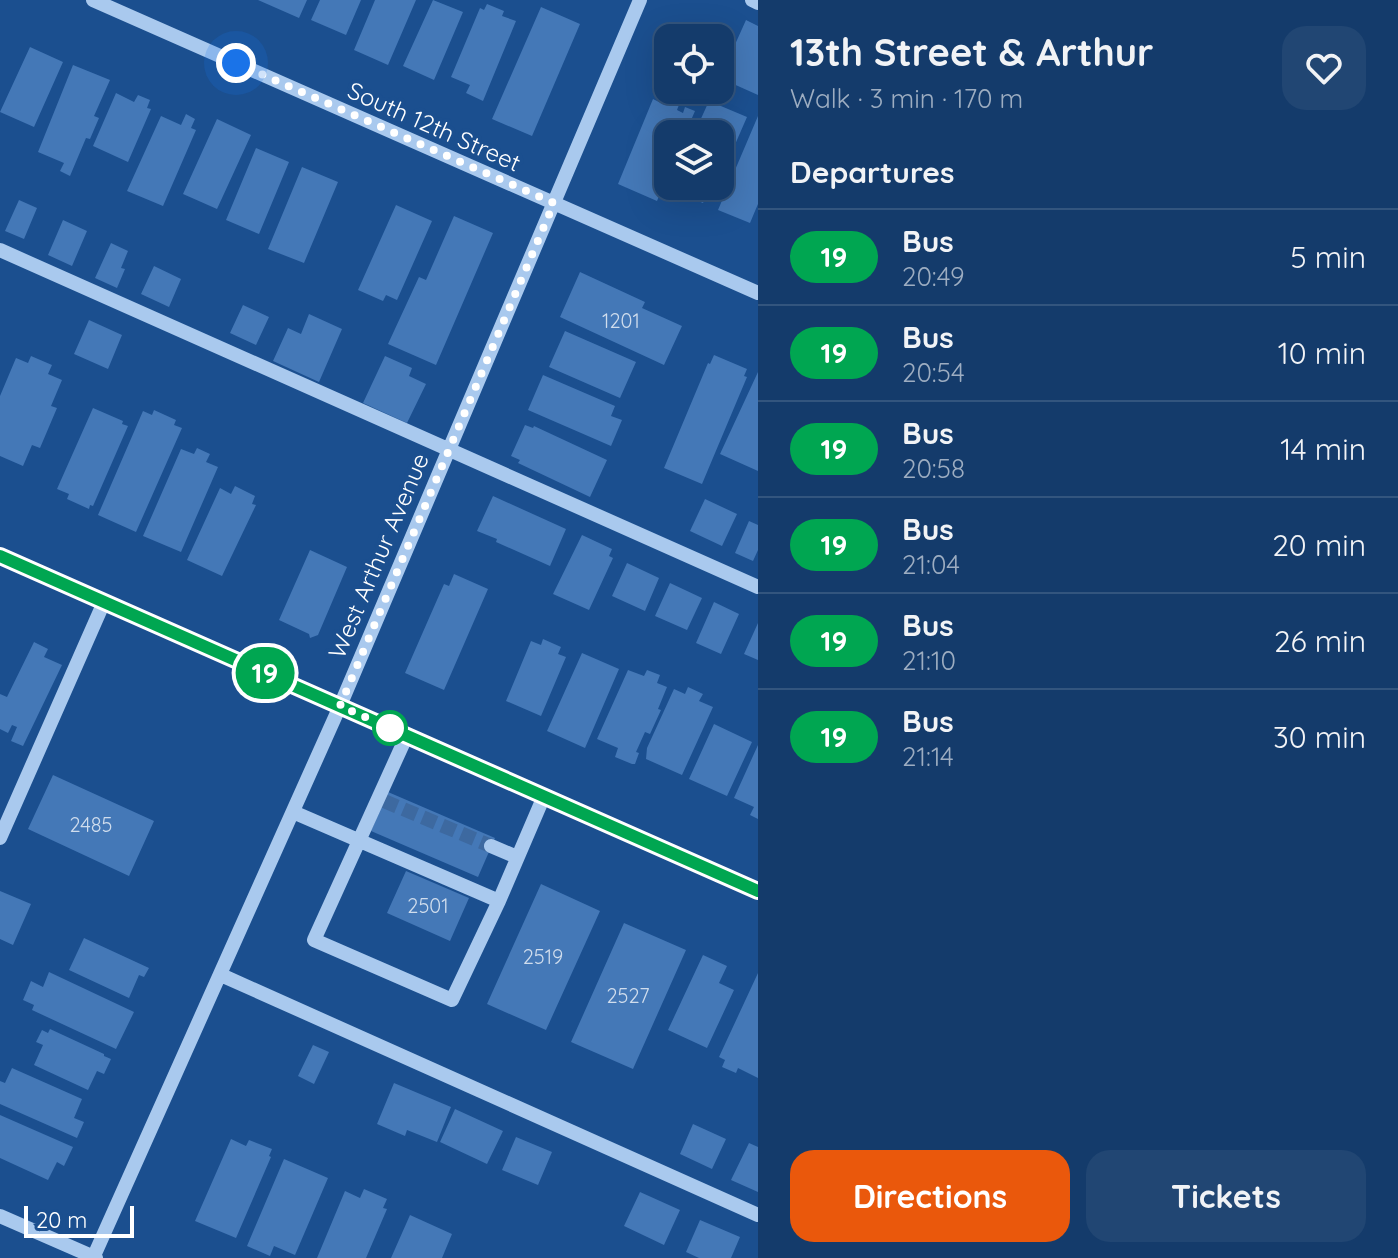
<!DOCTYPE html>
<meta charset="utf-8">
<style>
body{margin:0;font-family:Quicksand,sans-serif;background:#214673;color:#f1f3f6;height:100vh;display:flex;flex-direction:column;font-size:30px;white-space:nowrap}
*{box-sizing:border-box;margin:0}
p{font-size:26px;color:#9dadc1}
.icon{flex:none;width:44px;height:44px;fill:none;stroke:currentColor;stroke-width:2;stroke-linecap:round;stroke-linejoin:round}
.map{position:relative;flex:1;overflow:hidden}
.panel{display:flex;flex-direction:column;background:#143b6b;width:640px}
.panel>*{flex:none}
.badge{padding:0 16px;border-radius:26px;font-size:28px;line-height:52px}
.buttons{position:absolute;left:654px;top:24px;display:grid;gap:16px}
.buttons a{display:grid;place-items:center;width:80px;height:80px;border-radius:16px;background:#143b6b;box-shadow:0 8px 32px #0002,0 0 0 2px #33557e;font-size:40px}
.scale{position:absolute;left:24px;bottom:20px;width:110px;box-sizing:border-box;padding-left:8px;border:4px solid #fff;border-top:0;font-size:22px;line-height:28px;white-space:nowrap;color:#fff;-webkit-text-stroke:6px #1b4f8f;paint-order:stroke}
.you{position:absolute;width:40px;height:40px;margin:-20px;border:6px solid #fff;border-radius:50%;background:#1a73e8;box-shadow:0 0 0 12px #1a73e833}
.map>.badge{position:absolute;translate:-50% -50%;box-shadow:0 0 0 4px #fff}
h2{padding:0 32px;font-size:30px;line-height:72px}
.round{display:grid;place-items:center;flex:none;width:84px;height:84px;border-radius:24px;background:#214673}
.headline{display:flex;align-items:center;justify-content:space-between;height:136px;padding:0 32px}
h1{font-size:38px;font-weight:800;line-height:60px}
.action{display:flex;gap:16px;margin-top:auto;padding:16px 32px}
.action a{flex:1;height:92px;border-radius:24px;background:#ea580c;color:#fff;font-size:32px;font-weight:800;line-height:92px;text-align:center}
.action a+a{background:#214673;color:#f1f3f6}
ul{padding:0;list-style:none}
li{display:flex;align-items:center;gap:24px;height:96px;padding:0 32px;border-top:2px solid #33557e}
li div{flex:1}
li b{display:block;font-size:30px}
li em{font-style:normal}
li .badge{min-width:88px;font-weight:700;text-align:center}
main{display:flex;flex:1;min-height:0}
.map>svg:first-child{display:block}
.building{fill:#4478b7}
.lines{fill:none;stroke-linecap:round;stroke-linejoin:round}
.minor-tunnel{stroke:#3d69a0;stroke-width:14;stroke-dasharray:14 7;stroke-linecap:butt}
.minor{stroke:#a9c9ee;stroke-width:14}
.line-casing{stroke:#fff;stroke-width:18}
.line{stroke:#00a651;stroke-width:12}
.walk{stroke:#fff;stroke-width:8;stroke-dasharray:0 14.4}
.stop-dot{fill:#fff;stroke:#00a651;stroke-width:4}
.labels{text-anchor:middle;stroke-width:8;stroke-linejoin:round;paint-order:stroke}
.number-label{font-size:20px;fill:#d0dded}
.street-label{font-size:24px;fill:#fff;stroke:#1b4f8f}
</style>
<main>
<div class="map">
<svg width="758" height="1258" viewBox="0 0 758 1258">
<rect width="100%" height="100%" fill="#1b4f8f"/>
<path class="building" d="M258,0h49l-8,18z
M320,0h41l-15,35 -35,-15z
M375,0h41l-28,65 -34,-15z
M433,0l30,12 -29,68 -31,-14z
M487,4l17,7 -2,5 14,5 -33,80 -17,-8 4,-8 -19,-8 29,-69 4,2z
M541,7l39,17 -48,112 -40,-17z
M746,20l12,6v69l-38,-17z
M30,47l33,15 -29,65 -34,-15z
M73,65l37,15 -16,36 5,2 -9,21 -4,-1 -16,38 -10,-5 4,-8 -26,-11z
M116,93l18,9 4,-7 12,5 -3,8 4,1 -23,53 -35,-16z
M666,96l14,6 -3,8 6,3 2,-6 10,4 -10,23h-17v41l-11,26 -39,-17 35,-85 10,5z
M709,101l38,16 -27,62v-45h-26z
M186,114l9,5 -4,9 5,2 -33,76 -36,-15 34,-75 20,9z
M758,116v88l-8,19 -32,-13z
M217,119l34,16 -34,74 -34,-15z
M256,148l33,14 -30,72 -33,-14z
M302,167l36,15 -34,81 -36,-14z
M672,186h38l-7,17 -33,-14z
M19,200l18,8 -13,31 -19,-8z
M396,205l36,16 -35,79 -11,-5 -3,6 -25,-11z
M454,216l39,17 -57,132 -48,-21 31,-67 7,3z
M63,220l24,11 -15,35 -24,-11z
M111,243l17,8 -7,17 4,1 -8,19 -22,-10z
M154,266l27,13 -12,28 -28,-13z
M580,272l65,30 -3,6 40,18 -18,39 -104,-48z
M243,305l26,12 -13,28 -26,-12z
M309,314l33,15 -23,53 -46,-21 15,-33 13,6z
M89,320l33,15 -14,34 -34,-15z
M565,331l71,31 -16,36 -71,-31z
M714,355l33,14 -3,7 3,1 -45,107 -38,-16 44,-105 2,1z
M31,356l21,9 -4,9 14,6 -11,26 6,2 -17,40 -8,-3 -9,21 -23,-10v-60l16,-38 12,5z
M385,356l27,12 -3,8 17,8 -19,39 -44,-20z
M758,372v99l-38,-17z
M543,375l72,31 -4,10 11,4 -11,26 -83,-36z
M93,408l30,13 -1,3 6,2 -35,80 -3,-1 -1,4 -22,-10 2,-5 -12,-5z
M154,410l22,10 -2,5 8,3 -46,104 -38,-17 45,-104 9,4z
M525,425l8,3 1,-2 73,34 -17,37 -72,-34 2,-3 -9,-4z
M197,448l13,6 -4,8 12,5 -37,85 -38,-16 38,-87 13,5z
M235,486l20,10 -3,8 4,1 -34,71 -35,-16 33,-72 11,6z
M493,496l73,33 -16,37 -54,-24 1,-3 -20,-8z
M705,499l32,15 -15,32 -32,-15z
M749,521l9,4v25l-5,11 -18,-8z
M582,535l30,14 -3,7 4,2 -24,52 -36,-16z
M310,550l37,17 -29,68 -8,3 -1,-4 -30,-14z
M627,563l32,15 -14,33 -33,-15z
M454,574l34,15 -44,101 -39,-17 39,-89 5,2z
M670,583l32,15 -15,32 -32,-14z
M714,602l25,12 -18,40 -25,-11z
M758,623v37l-14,-6z
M543,639l18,8 -3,7 8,3 -25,59 -35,-15 25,-60 10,4z
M34,642l14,7 -4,8 18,8 -39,81 -12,-5 6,-14 -5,-2 -4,8 -8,-4v-35l7,3z
M582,653l37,16 -34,79 -38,-17z
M628,670l16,6 3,-6 13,5 -3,8 10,4 -9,22 3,1 -11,24 -5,-2 -9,20 3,1 -4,11h-3l-17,-7 3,-9 -21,-9z
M688,687l15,7 -4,7 14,6 -31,68 -36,-16 1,-11 27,-59 11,5z
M714,724l38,18 -25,54 -38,-17z
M758,745v74l-8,-4 4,-8 -20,-9z
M53,775l101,46 -25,55 -101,-47z
M388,792l107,46 -17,39 -107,-46z
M406,871l63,27 -19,43 -63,-28z
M541,884l59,27 -54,119 -59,-26z
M0,891l31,13 -18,41 -13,-6z
M624,923l62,27 -53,119 -62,-27z
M84,938l65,30 -5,9 -5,-2 -10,23 -60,-28z
M703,955l24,11 -8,17 15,7 -27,58 -39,-18z
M49,972l85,40 -18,37 -84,-39 2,-5 -11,-5 8,-19 12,6z
M758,973v105l-20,-10 -2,5 -14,-6 3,-7 -6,-3z
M50,1029l54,25v2l7,3 -7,15 -7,-3 -9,19 -54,-25 9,-20 -7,-3 6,-12 6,3z
M313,1045l16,7 -15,32 -16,-8z
M12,1068l70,31 -8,19 10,4 -7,16 -77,-34v-23l5,2z
M394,1083l57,24 -14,35 -30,-12 -2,6 -28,-12z
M455,1109l48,22 -16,33 -47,-22z
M0,1115l73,32 -9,19 -7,-4 -9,18 -48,-22z
M693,1124l33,15 -14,30 -32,-15z
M516,1137l36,15 -14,33 -36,-15z
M231,1139l15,7 3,-6 23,9 -3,7 2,1 -35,81 -41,-17z
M749,1143l9,4v45l-27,-12z
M284,1159l44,19 -33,77 -21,-9 -4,10 -23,-10z
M364,1189l23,10 -4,9 4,1 -21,49h-49l28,-67 15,7z
M640,1192l40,18 -16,35 -40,-19z
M410,1215l42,19 -10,24h-51z
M700,1220l40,17 -9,21h-32l-13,-6z"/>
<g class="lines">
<path class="minor-tunnel" d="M384,801l107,45"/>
<path class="minor" d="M93,0l665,293
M752,0l6,3
M0,250l758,337
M0,556l758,335
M293,812l206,89 -47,99 -138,-60 93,-205
M0,838l104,-236
M491,846l26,11
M499,901l45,-105
M221,975l537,240
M0,1216l96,42
M93,1258l247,-552 300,-706"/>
</g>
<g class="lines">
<defs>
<path id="line" d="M0,556l758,335"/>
</defs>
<use href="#line" class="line-casing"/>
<use href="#line" class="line"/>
<path class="walk" d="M236,63l318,140 -214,503 50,22"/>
</g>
<circle class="stop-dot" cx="390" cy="728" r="16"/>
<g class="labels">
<g class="number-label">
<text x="621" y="328">1201</text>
<text x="91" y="832">2485</text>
<text x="428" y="913">2501</text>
<text x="543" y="964">2519</text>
<text x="628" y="1003">2527</text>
</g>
<g class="street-label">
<text transform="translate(434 127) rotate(24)" y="8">South 12th Street</text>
<text transform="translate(379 556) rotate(-67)" y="8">West Arthur Avenue</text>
</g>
</g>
</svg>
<div class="buttons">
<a><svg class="icon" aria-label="locate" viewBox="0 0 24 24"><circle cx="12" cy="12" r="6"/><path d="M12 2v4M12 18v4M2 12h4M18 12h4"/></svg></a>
<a><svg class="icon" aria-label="layers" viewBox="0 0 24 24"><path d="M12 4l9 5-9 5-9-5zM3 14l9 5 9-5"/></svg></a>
</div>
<div class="scale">20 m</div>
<div class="you" style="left:236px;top:63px"></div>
<b class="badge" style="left:265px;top:673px;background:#00a651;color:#fff">19</b>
</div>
<section class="panel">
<div class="headline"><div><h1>13th Street &amp; Arthur</h1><p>Walk · 3 min · 170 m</p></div><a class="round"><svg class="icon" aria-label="heart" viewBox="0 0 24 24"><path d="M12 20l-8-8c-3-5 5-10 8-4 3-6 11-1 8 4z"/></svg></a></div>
<h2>Departures</h2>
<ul>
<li><span class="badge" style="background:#00a651;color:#fff">19</span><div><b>Bus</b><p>20:49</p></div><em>5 min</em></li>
<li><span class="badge" style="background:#00a651;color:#fff">19</span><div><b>Bus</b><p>20:54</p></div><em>10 min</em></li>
<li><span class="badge" style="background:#00a651;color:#fff">19</span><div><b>Bus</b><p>20:58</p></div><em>14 min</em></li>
<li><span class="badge" style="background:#00a651;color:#fff">19</span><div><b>Bus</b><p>21:04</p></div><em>20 min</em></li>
<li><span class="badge" style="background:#00a651;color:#fff">19</span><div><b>Bus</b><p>21:10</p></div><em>26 min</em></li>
<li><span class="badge" style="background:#00a651;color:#fff">19</span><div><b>Bus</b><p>21:14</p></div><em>30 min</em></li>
</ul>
<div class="action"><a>Directions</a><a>Tickets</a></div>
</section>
</main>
